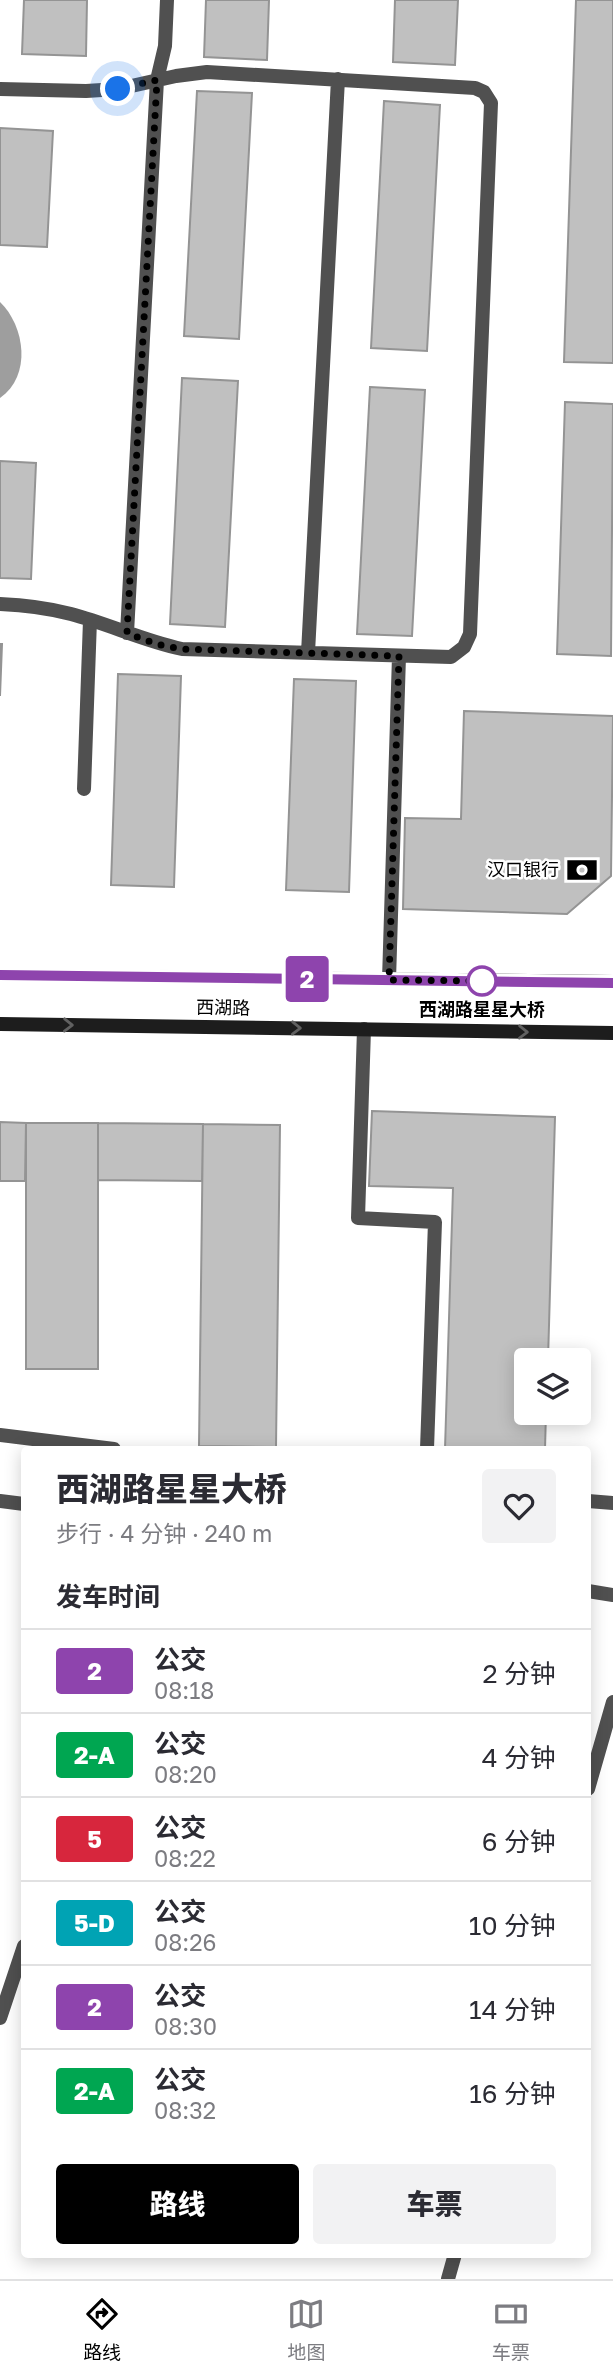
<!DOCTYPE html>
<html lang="zh">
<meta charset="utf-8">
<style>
body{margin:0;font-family:"Golos Text","Noto Sans SC",sans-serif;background:#f2f2f3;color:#2b2b33;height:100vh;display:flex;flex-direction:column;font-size:26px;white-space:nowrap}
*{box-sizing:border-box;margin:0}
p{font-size:23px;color:#7c7c81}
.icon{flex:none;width:38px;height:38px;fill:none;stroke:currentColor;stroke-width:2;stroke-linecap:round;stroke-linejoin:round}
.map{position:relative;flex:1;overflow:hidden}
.details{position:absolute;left:21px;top:1446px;width:570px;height:812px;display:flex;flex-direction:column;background:#fff;border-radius:7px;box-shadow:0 4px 18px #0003}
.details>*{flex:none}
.badge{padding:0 14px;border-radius:5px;font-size:24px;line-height:46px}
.tools{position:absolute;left:514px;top:1348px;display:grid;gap:14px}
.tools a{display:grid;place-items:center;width:77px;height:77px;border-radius:7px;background:#fff;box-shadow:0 4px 18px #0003;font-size:35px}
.you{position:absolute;width:35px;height:35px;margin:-18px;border:5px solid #fff;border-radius:50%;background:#1a73e8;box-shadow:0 0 0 10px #1a73e833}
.map>.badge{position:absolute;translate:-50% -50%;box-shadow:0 0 0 4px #fff}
h2{padding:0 35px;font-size:26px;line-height:63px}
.round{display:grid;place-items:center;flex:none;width:74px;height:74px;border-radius:7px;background:#f2f2f3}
.overview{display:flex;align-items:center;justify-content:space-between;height:119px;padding:0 35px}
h1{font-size:33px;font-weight:800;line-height:52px}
.cta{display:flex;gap:14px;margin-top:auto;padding:14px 35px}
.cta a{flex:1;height:80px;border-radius:7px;background:#000;color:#fff;font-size:28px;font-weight:800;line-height:80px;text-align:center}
.cta a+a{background:#f2f2f3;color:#2b2b33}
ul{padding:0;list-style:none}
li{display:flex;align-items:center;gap:21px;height:84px;padding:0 35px;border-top:2px solid #e1e1e2}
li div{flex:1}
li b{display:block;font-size:26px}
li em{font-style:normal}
li .badge{min-width:77px;font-weight:700;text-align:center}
.tab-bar{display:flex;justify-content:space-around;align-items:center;height:98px;border-top:2px solid #e1e1e2;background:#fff;font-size:19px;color:#7c7c81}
.tab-bar a{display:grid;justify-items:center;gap:4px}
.tab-bar .selected{color:#000}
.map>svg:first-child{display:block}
.water{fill:#9e9e9e}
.building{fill:#c0c0c0;stroke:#949494;stroke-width:2}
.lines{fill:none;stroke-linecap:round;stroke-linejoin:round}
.service{stroke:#505050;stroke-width:14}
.minor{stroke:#505050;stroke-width:14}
.secondary{stroke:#1d1d1d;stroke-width:14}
.oneway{stroke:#616161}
.line-casing{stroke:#fff;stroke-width:16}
.line{stroke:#8e44ad;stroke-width:10}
.walk{stroke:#000;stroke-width:7;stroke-dasharray:0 12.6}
.stop-dot{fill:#fff;stroke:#8e44ad;stroke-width:3.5}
.labels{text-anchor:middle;stroke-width:5;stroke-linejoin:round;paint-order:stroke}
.poi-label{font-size:18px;fill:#000;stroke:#fff;text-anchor:end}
.street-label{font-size:18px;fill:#000;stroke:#fff}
.stop-label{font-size:18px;font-weight:bold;fill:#000;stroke:#fff}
</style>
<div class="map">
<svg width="613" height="2279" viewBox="0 0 613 2279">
<rect width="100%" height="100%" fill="#fff"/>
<path class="water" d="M0,302c25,24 32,74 0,96z"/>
<path class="building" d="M24,0h63l-1,56 -64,-2z
M206,0h63l-2,60 -63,-3z
M395,0h63l-3,65 -62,-3z
M576,0h37v363l-49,-1z
M197,91l55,2 -13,246 -55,-3z
M384,101l56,4 -13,246 -56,-3z
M0,128l53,3 -6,116 -47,-2z
M182,378l56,3 -13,246 -55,-3z
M370,387l55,3 -13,246 -55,-2z
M565,402l48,2 -2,252 -54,-2z
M0,461l36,2 -5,116 -31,-1z
M0,644h2l-2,52z
M118,674l63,2 -7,211 -63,-2z
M294,679l62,2 -7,211 -63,-2z
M464,711l149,5 -2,160 -44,38 -164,-5 2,-91 56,1z
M372,1111l183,6 -7,243h-21v52h19l-1,37h-100l8,-261 -84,-2z
M0,1122l26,1 -1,58h-25z
M26,1123h72v246h-72z
M98,1123l105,1 -1,57 -104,-1z
M203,1124l77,1 -4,322 -77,-1z"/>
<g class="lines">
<path class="service" d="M0,89l86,2 32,-2 58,-13 31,-4 268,16 9,4 7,11 -21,531 -6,13 -13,10 -269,-8c-38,-8 -73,-25 -111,-35 -23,-6 -47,-9 -71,-10
M127,633l30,-553 8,-34 2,-46
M308,653l30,-574
M84,789l6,-169
M389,980l10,-324
M364,1029l-6,189 77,4 -8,227
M0,1435l114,14
M588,1501l25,2"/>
<path class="minor" d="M0,1501l24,3
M588,1591l25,4
M588,1789l25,-87
M0,2018l24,-72
M448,2279l7,-25"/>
<path class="secondary" d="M0,975l613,7
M0,1024l613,9"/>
</g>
<defs><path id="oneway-chevron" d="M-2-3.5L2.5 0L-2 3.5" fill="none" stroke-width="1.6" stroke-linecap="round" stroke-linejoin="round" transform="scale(1.75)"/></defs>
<g class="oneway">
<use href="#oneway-chevron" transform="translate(68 1025) rotate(1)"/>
<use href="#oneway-chevron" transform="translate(296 1028) rotate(1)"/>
<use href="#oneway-chevron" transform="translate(523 1032) rotate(1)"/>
</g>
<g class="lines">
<defs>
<path id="line" d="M0,975l613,8"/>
</defs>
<use href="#line" class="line-casing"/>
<use href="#line" class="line"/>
<path class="walk" d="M118,89l39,-9 -30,553 29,11 25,5 218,7 -10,324 93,1"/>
</g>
<defs>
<symbol id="bank-bare" viewBox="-9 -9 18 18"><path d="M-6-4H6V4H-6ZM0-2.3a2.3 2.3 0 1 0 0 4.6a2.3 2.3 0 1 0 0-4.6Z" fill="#000" stroke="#fff" stroke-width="2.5" paint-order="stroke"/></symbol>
</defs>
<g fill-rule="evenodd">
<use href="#bank-bare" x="560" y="848" width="44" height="44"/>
</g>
<circle class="stop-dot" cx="482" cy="981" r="14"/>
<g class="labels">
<g class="poi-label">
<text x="559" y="876">汉口银行</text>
</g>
<g class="street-label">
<text transform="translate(223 1008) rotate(1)" y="6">西湖路</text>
</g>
<g class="stop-label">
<text x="482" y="1016">西湖路星星大桥</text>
</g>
</g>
</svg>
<div class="tools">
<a><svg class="icon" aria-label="layers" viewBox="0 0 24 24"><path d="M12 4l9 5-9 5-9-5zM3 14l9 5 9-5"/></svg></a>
</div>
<div class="you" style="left:118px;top:89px"></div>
<b class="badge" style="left:307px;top:979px;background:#8e44ad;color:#fff">2</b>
<section class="details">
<div class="overview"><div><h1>西湖路星星大桥</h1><p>步行 · 4 分钟 · 240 m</p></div><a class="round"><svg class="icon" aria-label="heart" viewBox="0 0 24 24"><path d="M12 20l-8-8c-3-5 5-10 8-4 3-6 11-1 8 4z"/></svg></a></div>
<h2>发车时间</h2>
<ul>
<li><span class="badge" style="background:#8e44ad;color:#fff">2</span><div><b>公交</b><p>08:18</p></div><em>2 分钟</em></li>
<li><span class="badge" style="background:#00a651;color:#fff">2-A</span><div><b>公交</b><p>08:20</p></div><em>4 分钟</em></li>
<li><span class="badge" style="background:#d7263d;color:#fff">5</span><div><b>公交</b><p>08:22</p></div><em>6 分钟</em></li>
<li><span class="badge" style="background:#00a3b4;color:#fff">5-D</span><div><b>公交</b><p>08:26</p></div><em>10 分钟</em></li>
<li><span class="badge" style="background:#8e44ad;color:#fff">2</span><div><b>公交</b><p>08:30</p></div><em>14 分钟</em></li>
<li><span class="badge" style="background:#00a651;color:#fff">2-A</span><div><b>公交</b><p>08:32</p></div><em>16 分钟</em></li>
</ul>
<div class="cta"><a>路线</a><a>车票</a></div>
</section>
</div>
<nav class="tab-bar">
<a class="selected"><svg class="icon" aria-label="directions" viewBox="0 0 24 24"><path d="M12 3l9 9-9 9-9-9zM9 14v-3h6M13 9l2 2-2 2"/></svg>路线</a>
<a><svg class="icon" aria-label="map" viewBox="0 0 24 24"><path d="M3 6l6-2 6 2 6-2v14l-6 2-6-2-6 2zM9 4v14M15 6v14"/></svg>地图</a>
<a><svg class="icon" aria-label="tickets" viewBox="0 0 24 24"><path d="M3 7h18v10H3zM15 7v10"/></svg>车票</a>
</nav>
